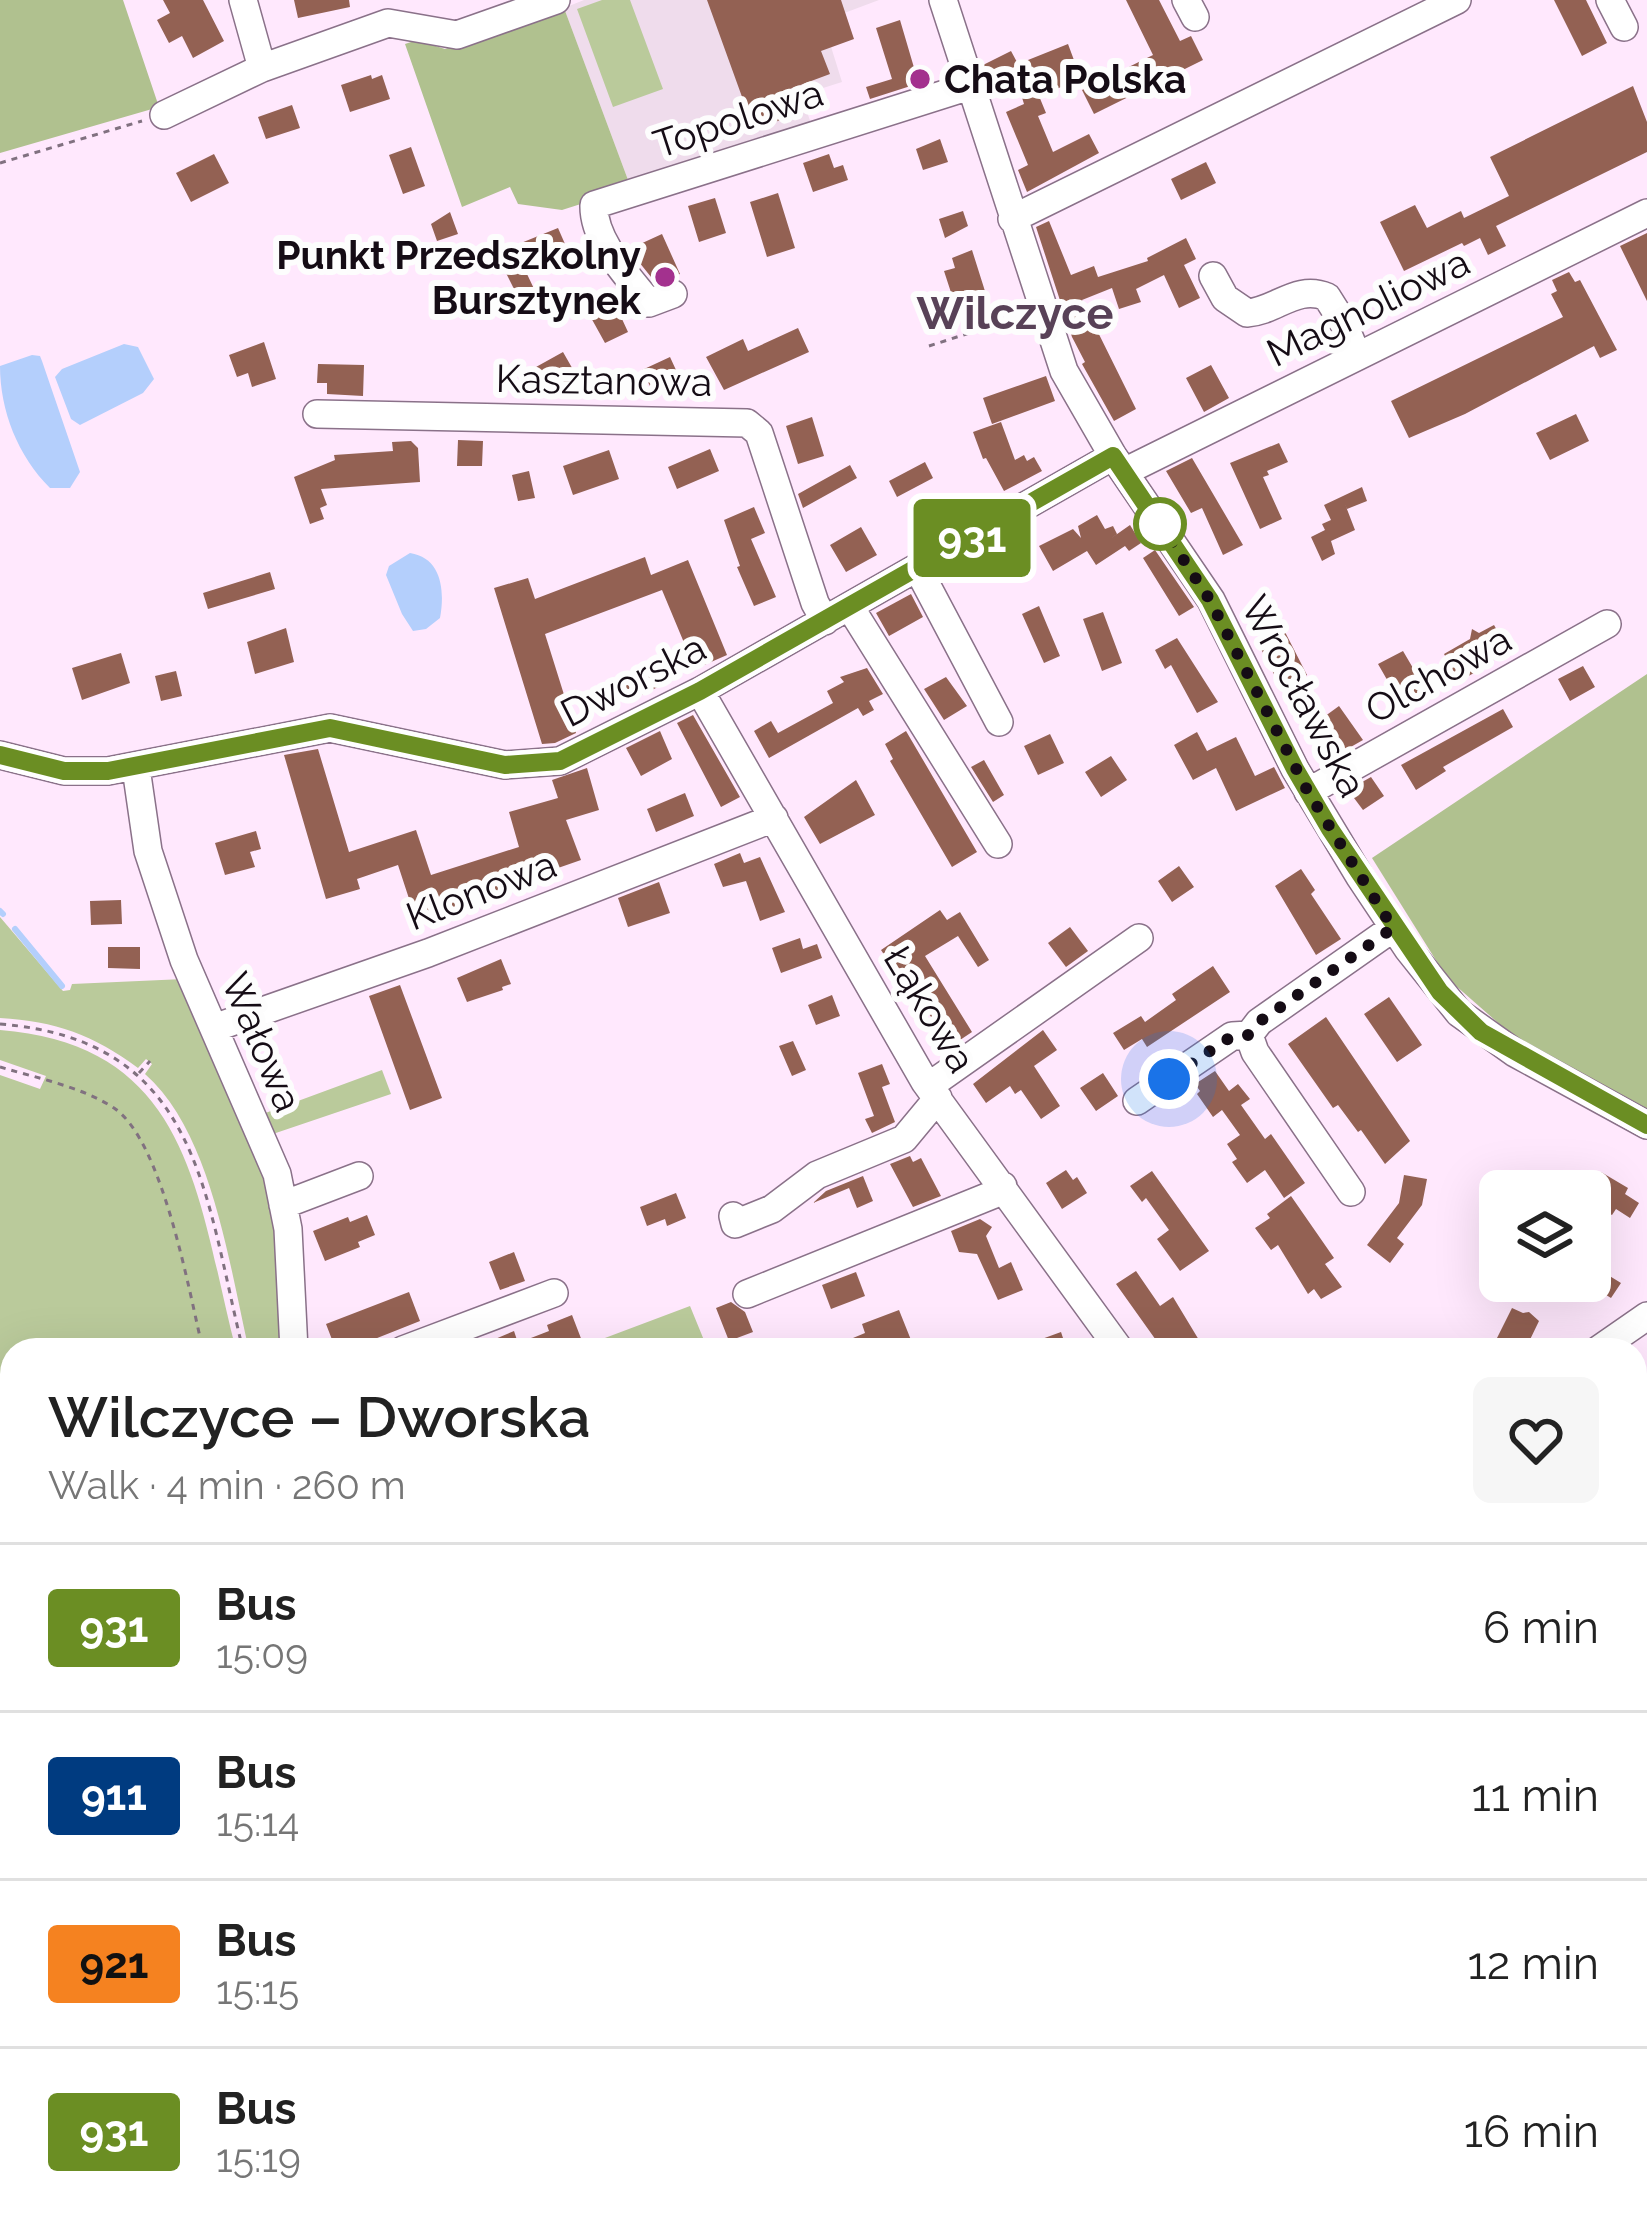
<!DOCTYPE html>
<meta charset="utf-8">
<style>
body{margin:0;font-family:Raleway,sans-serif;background:#f6f6f6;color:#222;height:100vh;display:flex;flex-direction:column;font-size:45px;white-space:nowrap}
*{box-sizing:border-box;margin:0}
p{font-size:39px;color:#767676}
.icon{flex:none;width:66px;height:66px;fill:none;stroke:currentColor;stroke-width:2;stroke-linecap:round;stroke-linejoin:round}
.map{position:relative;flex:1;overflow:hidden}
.drawer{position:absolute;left:0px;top:1338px;width:1647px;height:900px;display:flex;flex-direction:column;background:#fff;border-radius:36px 36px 0 0;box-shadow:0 12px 48px #0002}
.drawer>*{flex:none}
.badge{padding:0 24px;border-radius:9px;font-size:42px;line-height:78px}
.buttons{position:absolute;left:1479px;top:1170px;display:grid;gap:24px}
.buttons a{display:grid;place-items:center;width:132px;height:132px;border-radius:18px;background:#fff;box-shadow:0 12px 48px #0002;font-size:60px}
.you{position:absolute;width:60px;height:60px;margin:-30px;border:9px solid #fff;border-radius:50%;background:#1a73e8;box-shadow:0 0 0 18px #1a73e833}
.map>.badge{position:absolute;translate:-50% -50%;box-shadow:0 0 0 6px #fff}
.round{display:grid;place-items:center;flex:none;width:126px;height:126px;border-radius:18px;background:#f6f6f6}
.headline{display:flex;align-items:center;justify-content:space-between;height:204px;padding:0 48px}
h1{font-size:57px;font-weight:600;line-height:90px}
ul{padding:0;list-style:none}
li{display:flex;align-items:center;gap:36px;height:168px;padding:0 48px;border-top:3px solid #e0e0e0}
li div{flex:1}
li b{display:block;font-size:45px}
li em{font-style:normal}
li .badge{min-width:132px;font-weight:700;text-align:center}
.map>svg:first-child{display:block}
.education{fill:#efdcec}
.green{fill:#baca9b}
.forest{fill:#b0c18f}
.water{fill:#b4cffc}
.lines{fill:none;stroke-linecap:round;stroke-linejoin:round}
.stream{stroke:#b4cffc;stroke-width:6}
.river{stroke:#b4cffc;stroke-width:36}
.building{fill:#936153}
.minor-casing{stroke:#8a7189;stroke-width:30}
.path{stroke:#817180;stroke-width:3;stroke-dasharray:6 6;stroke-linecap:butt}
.minor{stroke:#fff;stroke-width:27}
.line-casing{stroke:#fff;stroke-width:27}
.line{stroke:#6b8e23;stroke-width:18}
.walk{stroke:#150c15;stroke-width:12;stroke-dasharray:0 21.6}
.poi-dot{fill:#a3318e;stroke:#fdfdfd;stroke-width:4.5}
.stop-dot{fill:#fff;stroke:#6b8e23;stroke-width:6}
.labels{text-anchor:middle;stroke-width:12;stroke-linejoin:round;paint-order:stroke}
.poi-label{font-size:39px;font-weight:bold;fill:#150c15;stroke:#fdfdfd;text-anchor:start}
.street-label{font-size:39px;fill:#150c15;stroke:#fdfdfd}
.quarter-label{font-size:45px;font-weight:bold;fill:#584157;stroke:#fdfdfd}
</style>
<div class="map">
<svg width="1647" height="2238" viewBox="0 0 1647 2238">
<rect width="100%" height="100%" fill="#ffe8fd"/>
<path class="education" d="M584,0h295l-56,21 19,61 -41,13 12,34 -182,59 -67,-180z"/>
<path class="green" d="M602,0h28l33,89 -50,18 -36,-98z
M0,917l63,74 7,-1 2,-6 112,-5 96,235 6,136h-37c-20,-85 -37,-217 -104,-276l7,-10 -6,-5 -8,9c-44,-33 -83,-47 -138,-50z
M0,1030c193,15 197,170 236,320h-224v387l-12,-3v-659l40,14 6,-13 -46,-16z
M382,1070l9,24 -124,42 -7,-21z
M690,1306l18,44h-135z
M0,1766l12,2v449l-12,-4z
M34,2226h718l2,12h-689z
M783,2226h99v12h-96z
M921,2226h482l-78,12h-389z
M1478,2226h85l-4,12h-156z"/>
<path class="forest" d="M0,0h123l36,107 -159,46z
M564,8l67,180 -69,22 -44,-6 -8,-17 -48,20 -57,-163 12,-4 28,9z
M1647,674v439l-134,-77 -66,-58 -75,-120z"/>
<path class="water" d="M124,344l14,3 16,32 -11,14 -63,32 -9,-6 -16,-42 7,-8z
M32,355l8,1 2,5 38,111 -10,16h-20c-32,-32 -50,-77 -50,-122z
M410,553c32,5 35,38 30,65l-14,11 -13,2 -11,-17 -16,-39 3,-9z"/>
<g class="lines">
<path class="stream" d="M0,911l3,3
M15,929l47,57
M0,1918l12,-127
M0,1985l12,98
M30,2226l1,12"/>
<path class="river" d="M0,1750l12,4
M767,2226l1,12"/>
</g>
<path class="building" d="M163,0h40l21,41 -31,17 -11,-22 -13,7 -12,-23 13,-7z
M294,0h55l1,7 -52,11z
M707,0h134l13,39 -33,12 9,23 -43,16 9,24 -42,16z
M1126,0h33l21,41 11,-5 12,24 -109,54 -12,-24 71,-35z
M1554,0h32l21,43 -25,13z
M900,20l15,51 3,-1 5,12 -53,17 -4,-12 26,-8 -16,-51z
M1068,44l13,35 -42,17 7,17 -8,3 15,36 36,-18 10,19 -72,39 -9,-22 10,-5 -22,-53 18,-8 -9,-29 -24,13 -8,-23 28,-14 7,13z
M371,75l1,4 10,-4 8,24 -40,13 -9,-27z
M1633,86l14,36v30l-151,74 10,20 -18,9 -8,-17 -16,8 -2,-3 -58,28 -24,-49 35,-17 12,23 34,-17 3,7 45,-22 -19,-39z
M292,105l8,23 -34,11 -8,-22z
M940,139l8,23 -25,8 -7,-21z
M411,147l14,39 -22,8 -14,-39z
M214,154l15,29 -38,19 -15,-29z
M829,154l5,14 9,-3 5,15 -35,12 -10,-29z
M1206,162l10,21 -35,17 -10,-21z
M778,193l17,55 -28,9 -17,-55z
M715,198l11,35 -27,9 -11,-36z
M963,211l5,15 -23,12 -6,-19z
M450,212l8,22 -21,7 -6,-17z
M1049,221l22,54 23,-9 4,11 50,-16 -1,-3 39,-20 10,21 -12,6 16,33 -21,10 -15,-33 -28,14 5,13 -22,7 -7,-21 -30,12 54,109 -22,12 -32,-57 3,-2 -13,-25 -36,-110z
M558,228l7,16 -35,17 4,9 -7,4 9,19 -16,8 -24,-48z
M1647,233v68l-27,-55z
M662,234l18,40 -25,8 -16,-20 -3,-6 6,-2 -4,-9z
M972,250l18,57 -31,10 -15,-46 11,-3 -3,-10z
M1569,272l6,10 5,-2 37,70 -17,8 -6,-12 -129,68 -56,24 -18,-37 172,-84 -12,-23 6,-3 -5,-11z
M610,293l18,39 -23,11 -21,-38z
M798,328l11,24 -85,38 -18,-33 37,-18 5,12z
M264,342l12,37 -24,8 -4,-14 -11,4 -8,-22z
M563,352l16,28 -25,15 -18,-28z
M670,357l12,26 -27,13 -13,-26z
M318,364l46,1 -1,31 -36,-2v-11h-10z
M1211,365l18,33 -25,14 -18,-34z
M1046,376l9,25 -63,23 -9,-26z
M1576,414l13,27 -39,19 -14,-27z
M812,417l12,39 -26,8 -12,-38z
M1001,422l14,38 9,-5 3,6 7,-4 8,14 -38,20 -18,-33 -3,1 -10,-27z
M458,440l25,1 -1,25h-25z
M411,441l7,7 2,34 -99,7 6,16 -7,3 4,11 -14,5 -16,-47 41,-17 -1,-5 59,-4 -1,-9z
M1279,443l9,19 -21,9 2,4 -6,2 19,42 -22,10 -30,-66z
M710,449l9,22 -42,18 -9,-22z
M609,450l10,29 -46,16 -10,-29z
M1192,458l51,87 -20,10 -21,-47 -11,5 -25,-42z
M925,462l8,16 -36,19 -8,-16z
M850,465l7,13 -54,30 -5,-14z
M529,471l6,27 -17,3 -6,-26z
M1362,487l5,14 -20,8 -2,-5 10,26 -24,11 4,13 -13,7 -11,-24 14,-7 -3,-6 9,-4 -7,-15z
M754,507l11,26 -14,6 25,58 -22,9 -17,-39 3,-1 -16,-46z
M1097,515l8,14 8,-3 4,8 -7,5 20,-14 11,18 -12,8 -4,-5 -29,19 -9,-14 -34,20 -14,-25 34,-17 8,9 -3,-12z
M861,527l16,28 -31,17 -16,-27z
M1155,550l39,57 -15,9 -36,-58z
M645,557l6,18 37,-15 39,95 -32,14 -33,-79 -117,44 31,99 -21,10 -13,1 -48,-156 34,-10 7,21z
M270,572l5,17 -67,20 -5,-16z
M911,594l12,23 -34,19 -13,-23z
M1039,606l21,50 -16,7 -22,-49z
M1103,612l19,51 -20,8 -19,-52z
M1494,625l13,23 -18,17 -30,16 -15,-27 26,-15 2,-10 7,4z
M286,628l8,34 -39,12 -8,-32z
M1285,632l22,43 -26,13 -22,-43z
M1177,638l41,64 -21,11 -26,-48 -6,4 -10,-19z
M1403,651l27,46 -25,14 -27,-47z
M121,653l9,30 -48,17 -10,-32z
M650,664l10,22 -33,16 -11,-22z
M1583,666l12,21 -25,14 -12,-22z
M867,668l16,26 -14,7 5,9 -11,6 -5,-8 -89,50 -15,-27 17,-10 7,12 55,-30 -6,-12 17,-9 -4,-5z
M176,671l6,25 -21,5 -6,-25z
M946,677l21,29 -23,14 -20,-31z
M1339,706l24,34 -35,20 -22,-30z
M1503,709l10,18 -70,40 3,4 -30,19 -15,-25z
M693,715l47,82 -19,10 -44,-84z
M660,731l12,28 -31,17 -15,-28z
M906,731l71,121 -25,15 -62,-106 3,-2 -8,-15z
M1197,732l10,19 29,-14 19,39 19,-9 11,21 -49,23 -20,-43 -23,12 -19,-35z
M1050,734l14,29 -26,12 -14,-29z
M318,749l31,103 67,-22 15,45 88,-28 -10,-35 49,-14 -6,-18 35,-12 12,42 -33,10 15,40 -69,24 2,4 -98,32 -18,-55 -41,14 3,10 -34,10 -42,-144z
M1111,756l16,24 -26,17 -16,-25z
M984,760l20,35 -11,7 -22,-35z
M1371,777l13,19 -21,14 -15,-20z
M856,780l19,35 -55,29 -16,-27z
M685,793l9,23 -38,16 -9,-23z
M256,831l5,18 -11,3 5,15 -30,8 -10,-32z
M740,853l4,10 16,-6 25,55 -25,9 -14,-40 -23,6 -9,-23z
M1179,866l15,21 -22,15 -14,-21z
M1301,869l14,21 -4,4 30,45 -25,16 -41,-69z
M659,882l11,31 -42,14 -10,-29z
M121,900l1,24 -31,1 -1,-24z
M940,910l7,10 13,-8 29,48 -11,7 -20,-31 -33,20 47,76 -21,14 -24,-35 -4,2 -42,-63z
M1070,927l18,24 -22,16 -18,-24z
M800,938l3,11 14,-5 5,14 -41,15 -9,-25z
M108,947h32v22l-32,-1z
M501,959l10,25 -9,3 1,3 -36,12 -10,-24z
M1213,966l17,26 -83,55 -5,-8 -18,11 -11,-17 28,-17 4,6 31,-22 -4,-6z
M400,985l42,113 -32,12 -41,-114z
M832,995l8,21 -24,9 -8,-20z
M1389,997l33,48 -25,17 -33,-48z
M1326,1017l84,124 -25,23 -24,-34 -3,2 -20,-27 -5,3 -45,-64z
M1043,1030l14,20 -23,16 26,40 -19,13 -20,-29 -6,4 -5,-8 -24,17 -13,-19z
M793,1041l13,29 -14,6 -13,-30z
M882,1064l8,20 -8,3 13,35 -23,11 -7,-14 9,-3 -16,-43z
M1215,1071l14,20 9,-7 12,15 -9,6 24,34 6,-5 34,49 -21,15 -19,-28 -18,13 -15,-21 5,-3 -10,-15 13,-9 -18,-25 -9,7 -16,-23 3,-3 -5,-7z
M1103,1073l15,23 -22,15 -16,-23z
M910,1156l3,6 8,-4 20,38 -28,11 -23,-43z
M1066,1170l7,10 4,-3 10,16 -25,16 -16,-26z
M1152,1171l57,80 -29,20 -23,-32 12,-9 -23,-32 -4,4 -12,-16z
M1601,1172l27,16 -3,6 14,9 -9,15 -14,-9 -4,6 -22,-13 -1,-20 7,-2z
M1404,1175l23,4 -5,26 -25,33 7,6 -14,19 -23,-18 32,-42z
M863,1176l10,25 -16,7 -8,-20 -36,15 13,-12z
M676,1193l10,25 -19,8 -2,-7 -18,7 -7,-19z
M1291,1196l43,62 -9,6 17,23 -21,12 -7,-10 -6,5 -30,-49 -7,5 -16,-22 15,-10 -3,-4z
M367,1215l8,20 -17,7 2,5 -35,14 -12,-30 35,-14 2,5z
M980,1219l12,8 -6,9 13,32 12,-6 12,28 -25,10 -21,-46 -18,-2 -8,-21z
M514,1252l11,29 -25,9 -11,-28z
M1595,1267l26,16 -10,15 -26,-16 5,-1z
M1136,1271l24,35 13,-9 32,53h-42l-47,-66z
M856,1272l9,24 -34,13 -9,-24z
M409,1292l11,29 -73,29h-11l-10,-26z
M731,1302l14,10 8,20 -24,9 -13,-33z
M1512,1308l11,5 6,-1 10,9 -14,29h-18l-13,-6z
M899,1310l16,40h-57l-5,-12 12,-5 -3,-9z
M572,1315l10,26 -22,9h-91l45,-19 4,12 31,-12 -2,-6z
M1061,1332l6,18h-49l-1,-2z"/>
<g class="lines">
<defs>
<path id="minor" d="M243,0l19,68
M943,0l121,371 49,85 98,144 84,169 65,108 48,72 51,64 56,40 132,72
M1186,0l9,17
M1610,0l14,27
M164,115l98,-47 126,-45 69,12 99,-35
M1012,219l445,-219
M1213,276l12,22 22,15c29,-2 50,-29 80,-16l17,27 13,32
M673,294l-24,9c-21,-27 -56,-62 -55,-98l376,-119
M317,414l430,9 12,10 56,170 10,18
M1124,472l523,-259
M918,569l81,153
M850,607l148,237
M700,691l225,391 195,268
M0,755l64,16h44l222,-43 175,37 55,-4 140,-70 413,-235
M136,768l12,83 36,109 93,214 11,55 6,121
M1308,792l299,-168
M214,1028l214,-75 346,-135
M929,1086l210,-148
M1137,1101l95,-65 17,-1
M1351,1192l-96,-140 -6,-17 10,-13 134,-94
M283,1205l76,-29
M733,1216l2,8 37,-15 45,-34 87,-36 34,-41
M747,1294l245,-99 11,-9
M403,1350l151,-57
M1598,1350l49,-34
M1635,1529l12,-7
M1635,1730l12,-8
M1635,2020l12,-8"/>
</defs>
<use href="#minor" class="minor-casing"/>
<path class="path" d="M0,163l142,-42
M929,346l90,-29
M0,1024c199,16 204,168 243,326
M0,1067c37,11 82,20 114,41 49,33 75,184 89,242
M139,1073l11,-12
M802,2226l2,12
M910,2226l16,12
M890,2238l3,-12
M1367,2238l76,-12
M1569,2238l3,-12"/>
<use href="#minor" class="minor"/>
</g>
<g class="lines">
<defs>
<path id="line" d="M0,755l64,16h44l222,-43 175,37 55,-4 140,-70 413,-235 97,144 85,169 35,60 110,163 41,40 166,93"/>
</defs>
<use href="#line" class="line-casing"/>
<use href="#line" class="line"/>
<path class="walk" d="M1160,524l50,76 98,192 85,136 -134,94 -10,13 -17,1 -63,43"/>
</g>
<g class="poi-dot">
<circle cx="920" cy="79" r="12"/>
<circle cx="665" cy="277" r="12"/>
</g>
<circle class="stop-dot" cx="1160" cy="524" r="24"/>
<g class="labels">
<g class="poi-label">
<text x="944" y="93">Chata Polska</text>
<text x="641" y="269" text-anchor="end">Punkt Przedszkolny<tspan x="641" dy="45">Bursztynek</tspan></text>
</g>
<g class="street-label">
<text transform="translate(738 118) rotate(-18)" y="14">Topolowa</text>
<text transform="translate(1368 307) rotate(-26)" y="14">Magnoliowa</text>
<text transform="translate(604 380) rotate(1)" y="14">Kasztanowa</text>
<text transform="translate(1438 674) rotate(-29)" y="14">Olchowa</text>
<text transform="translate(633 680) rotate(-27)" y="14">Dworska</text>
<text transform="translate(1304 696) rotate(62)" y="14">Wrocławska</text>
<text transform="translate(481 890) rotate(-21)" y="14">Klonowa</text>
<text transform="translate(930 1009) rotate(59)" y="14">Łąkowa</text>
<text transform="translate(262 1042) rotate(67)" y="14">Wałowa</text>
</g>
<g class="quarter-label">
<text x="1015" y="329">Wilczyce</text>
</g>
</g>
</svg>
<div class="buttons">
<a><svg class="icon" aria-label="layers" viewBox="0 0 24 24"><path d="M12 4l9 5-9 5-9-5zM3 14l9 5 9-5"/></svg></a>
</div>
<div class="you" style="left:1169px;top:1079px"></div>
<b class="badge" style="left:972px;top:538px;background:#6b8e23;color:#fff">931</b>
<section class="drawer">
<div class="headline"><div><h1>Wilczyce – Dworska</h1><p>Walk · 4 min · 260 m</p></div><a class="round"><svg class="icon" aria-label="heart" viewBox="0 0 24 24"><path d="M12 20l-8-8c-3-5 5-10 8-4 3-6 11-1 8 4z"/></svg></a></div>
<ul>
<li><span class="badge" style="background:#6b8e23;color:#fff">931</span><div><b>Bus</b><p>15:09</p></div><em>6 min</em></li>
<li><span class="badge" style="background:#003b80;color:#fff">911</span><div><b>Bus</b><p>15:14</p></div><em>11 min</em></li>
<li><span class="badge" style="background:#f58220;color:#111">921</span><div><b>Bus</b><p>15:15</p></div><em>12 min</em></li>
<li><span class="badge" style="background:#6b8e23;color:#fff">931</span><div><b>Bus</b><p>15:19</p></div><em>16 min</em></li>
</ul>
</section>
</div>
